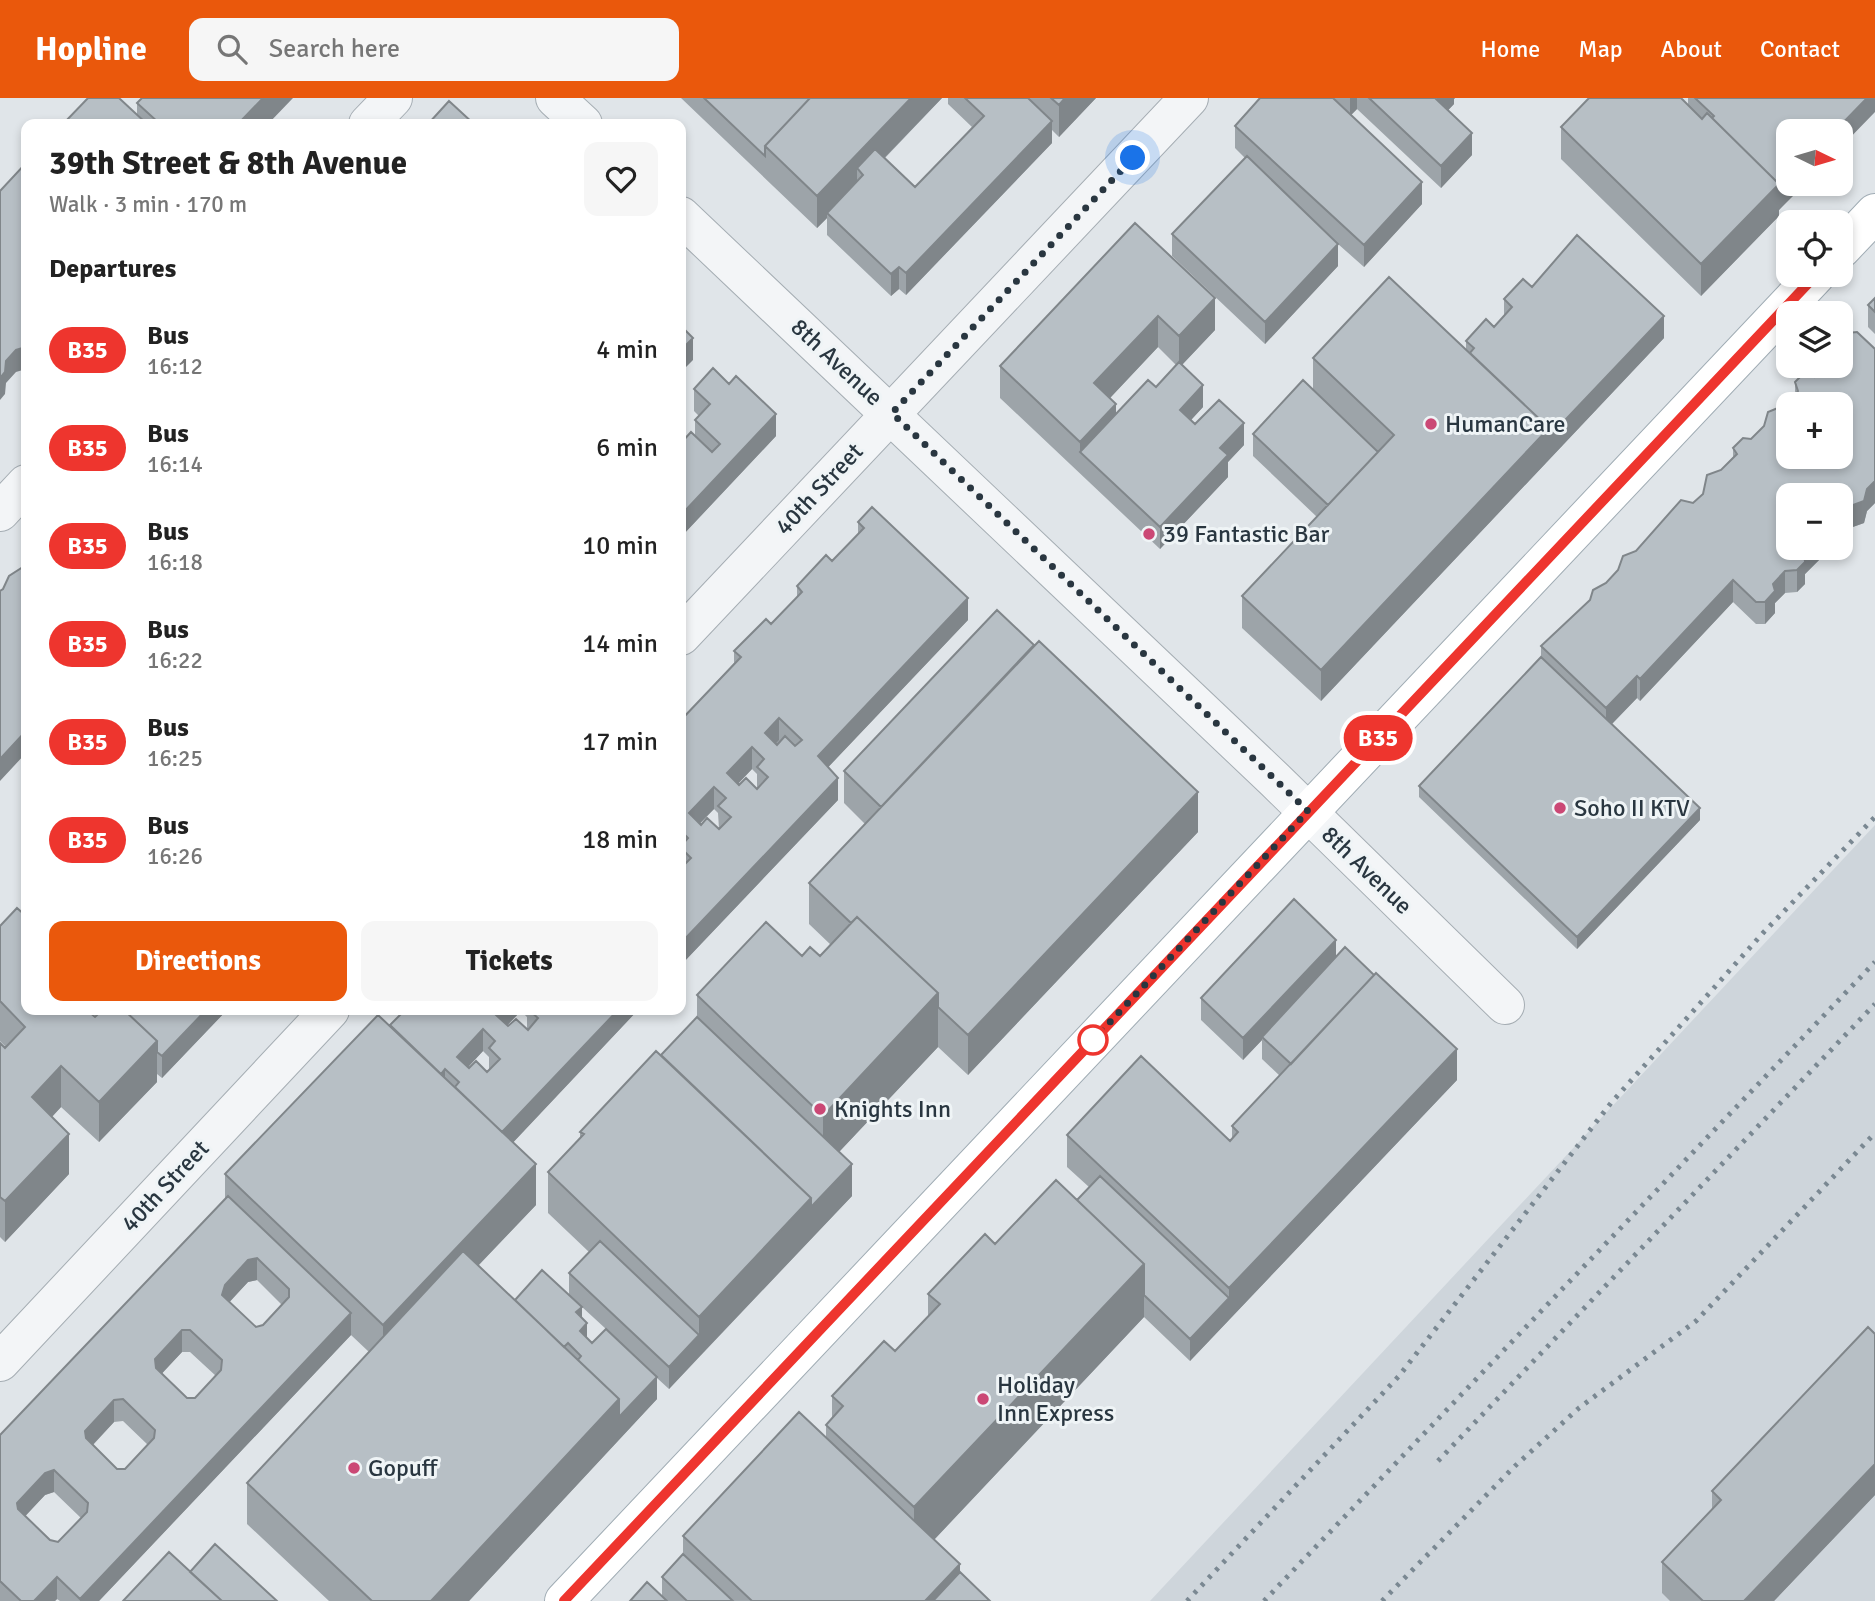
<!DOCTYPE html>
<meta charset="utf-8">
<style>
body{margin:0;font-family:Signika,sans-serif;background:#f6f6f6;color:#222;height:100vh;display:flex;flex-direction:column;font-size:26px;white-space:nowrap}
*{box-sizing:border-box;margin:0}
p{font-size:23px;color:#767676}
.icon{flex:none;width:38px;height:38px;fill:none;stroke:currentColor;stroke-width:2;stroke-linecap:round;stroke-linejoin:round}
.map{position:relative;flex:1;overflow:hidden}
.sheet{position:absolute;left:21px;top:21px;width:665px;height:896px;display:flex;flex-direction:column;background:#fff;border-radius:14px;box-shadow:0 4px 10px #0003}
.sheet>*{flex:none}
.badge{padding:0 14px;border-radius:23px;font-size:24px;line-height:46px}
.needle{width:46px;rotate:95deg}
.controls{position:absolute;left:1776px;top:21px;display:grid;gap:14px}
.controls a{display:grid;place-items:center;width:77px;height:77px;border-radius:14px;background:#fff;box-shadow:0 4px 10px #0003;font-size:35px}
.you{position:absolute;width:35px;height:35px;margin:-18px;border:5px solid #fff;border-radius:50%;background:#1a73e8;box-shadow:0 0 0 10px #1a73e833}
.map>.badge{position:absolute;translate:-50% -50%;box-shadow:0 0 0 4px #fff}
h2{padding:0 28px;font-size:26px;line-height:63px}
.round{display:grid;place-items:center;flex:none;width:74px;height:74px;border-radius:14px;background:#f6f6f6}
.head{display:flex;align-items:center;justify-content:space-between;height:119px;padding:0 28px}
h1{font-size:33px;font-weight:700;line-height:52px}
.primary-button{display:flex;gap:14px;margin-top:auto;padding:14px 28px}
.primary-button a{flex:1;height:80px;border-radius:14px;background:#ea580c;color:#fff;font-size:28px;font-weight:700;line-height:80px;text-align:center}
.primary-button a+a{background:#f6f6f6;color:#222}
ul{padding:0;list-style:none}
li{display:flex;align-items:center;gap:21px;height:98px;padding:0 28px}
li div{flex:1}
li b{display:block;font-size:26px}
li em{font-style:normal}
li .badge{min-width:77px;font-weight:700;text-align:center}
header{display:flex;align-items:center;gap:42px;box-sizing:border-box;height:98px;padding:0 35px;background:#ea580c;color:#fff}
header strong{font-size:33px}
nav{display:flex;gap:38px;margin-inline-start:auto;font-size:24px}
.search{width:490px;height:63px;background:#f6f6f6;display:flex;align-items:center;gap:18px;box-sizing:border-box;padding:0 24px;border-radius:14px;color:#767676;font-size:26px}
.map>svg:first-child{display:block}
.built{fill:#ced5db}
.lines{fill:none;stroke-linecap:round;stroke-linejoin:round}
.minor-casing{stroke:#a5adb3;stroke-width:40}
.major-casing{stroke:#a0acb4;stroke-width:40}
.minor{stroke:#f3f5f7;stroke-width:38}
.major{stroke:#fff;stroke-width:38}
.rail{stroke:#7a8892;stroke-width:5;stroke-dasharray:3.5 7;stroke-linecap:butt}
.wall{fill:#9da4a9;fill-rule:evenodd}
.shaded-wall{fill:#80868a}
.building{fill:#b7bfc5;stroke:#80868a;stroke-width:2;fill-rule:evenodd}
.line-casing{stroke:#fff;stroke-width:16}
.line{stroke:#ee352e;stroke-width:10}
.walk{stroke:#293640;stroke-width:7;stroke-dasharray:0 12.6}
.poi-dot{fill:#cb4875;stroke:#eff4f6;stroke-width:2.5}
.stop-dot{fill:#fff;stroke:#ee352e;stroke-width:3.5}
.labels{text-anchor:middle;stroke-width:6;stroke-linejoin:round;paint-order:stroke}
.street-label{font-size:24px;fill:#293640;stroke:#eff4f6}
.poi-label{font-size:24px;fill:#293640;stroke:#eff4f6;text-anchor:start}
</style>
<header>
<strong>Hopline</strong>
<div class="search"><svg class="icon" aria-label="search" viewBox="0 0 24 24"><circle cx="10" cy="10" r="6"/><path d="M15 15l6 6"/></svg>Search here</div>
<nav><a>Home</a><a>Map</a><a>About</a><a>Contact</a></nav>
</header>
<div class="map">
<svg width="1875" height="1503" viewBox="0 0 1875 1503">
<rect width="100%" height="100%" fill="#e0e5e9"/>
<path class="built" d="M1875,727v776h-725z"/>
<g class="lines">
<defs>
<path id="minor" d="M555,0l28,26
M368,26l25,-26
M681,118l594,564 230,225
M0,414l26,-28
M681,538l508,-538
M0,1264l330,-352"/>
<path id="major" d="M1841,151l34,-36
M564,1503l1252,-1326"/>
</defs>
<use href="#minor" class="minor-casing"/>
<use href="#major" class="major-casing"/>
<use href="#minor" class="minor"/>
<use href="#major" class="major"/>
<path class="rail" d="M1438,1363l437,-457
M1187,1503l212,-225 212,-273 152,-170 112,-116
M1264,1503l611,-639
M1382,1503l133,-135 64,-58 117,-87 179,-188"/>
</g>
<path class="wall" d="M681,0h261l-57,60 30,29 57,-60 -24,-23v-6h148l-37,39 -7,-7v13l-146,152 -7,-6 -8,7 -64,-61v-17l-10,10z
M1260,0h195l-1,1v5l-6,6 24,45 -31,33 -84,-79 -6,6 71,89 -58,63 -35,-31 9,30 -73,78 -93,-88v-22l73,-76 -10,-10v-22z
M1688,0h187l-96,112v6l-78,80 -140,-137v-32l127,-21z
M137,5l131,21h-205l74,-9z
M1135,125l80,107 -33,35 21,42 -12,13 4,4 49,21 -16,17v15l-68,72 -160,-151v-32zM1158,249l18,18 -20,22 -40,27 -6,-16z
M1532,189l132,51 -343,363 -79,-73v-32l75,-79 -64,-61v-22l60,-44v-32l153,-9v-8l28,-14 10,-11v-17z
M1875,200v36l-7,-7v-22z
M1875,251v154l-8,8 -3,12 -14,5 -9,-33 -53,53h49v2l-10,9h-7l-15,15v10l-8,8 -12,1 -10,10v10l-10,11h-9l-23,-22 -93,99 -3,-3 -25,26 88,96 -123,129 -158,-152v-11l122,-129v-11l49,-46 46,-49 67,-57 18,-24 12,-13v-9l18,-9 44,-44v-13l19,-5z
M694,291l82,47 -95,101v-94l14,-7v-16l4,-4 -5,-5z
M858,424l110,98 -140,147 10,33 -157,165v-245l53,-57v-12l37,-27 26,-27v-11l35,-25 26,-27zM752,671l5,5v15l-18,-4 -1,-1zM714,711l4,4 1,16 -20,-6z
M844,673l354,61 -230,243 -30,-28 -99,105 13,44 -183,193 -12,-11v21l-188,202h-140l-82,-77v-41l122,-131 -18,-17 -252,266h-39l-3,-2 -2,2h-55v-166l225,-236v-25l165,-149 15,-15h233l-125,132 23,63 -58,61 37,34 67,18 5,20 5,5 14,-14 -37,-34v-22l20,-21 -41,-39v-41l32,-33v-7l81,-77 36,-38v-22l105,-39h18l11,-11 -22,-21v-41l56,-59 -21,-21zM521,913l6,6v12l-19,-3 -1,-1zM483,953l6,6v13l-2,2 -18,-4 -1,-1zM257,1182l25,25 -19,20 -7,2 -27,-25 19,-20zM182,1254h8l26,24 -21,22h-8l-25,-25zM123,1323l25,24 -23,24h-8l-24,-24 21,-23zM54,1394l27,26 -23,24 -8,-2 -25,-24 20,-21z
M0,828l26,84 69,7 132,-7 -65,68 -5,-4v8l-58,60 -38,-35 -9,10 17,57 -64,68 -5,-5v-194l5,5 1,-1 -6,-6z
M1336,858l121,124 -267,281 -46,-44 -210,223 26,32 30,29h-360l32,-5v-19l21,-23v-18l143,-99v-12l6,-7v-22l63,-45 33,-35v-22l67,-50 82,-44 12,-13 -22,-20v-32l163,6 2,-3v-12l48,-50 -18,-17v-19l-19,20 -42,-40v-22z
M1875,1236v161l-101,106h-104l-8,-8v-31l50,-53v-18z"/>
<path class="shaded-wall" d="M263,0h30l-25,26h-30z
M911,0h31l-79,82v-5l-6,-7v19l-30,26v5l-10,10v-32z
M1065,0h31l-37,39v-32z
M1350,0h7v11l-7,7z
M1437,0h18l-1,1v5l-17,18z
M1867,0h8v14l-34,35v-16h-6z
M1052,23v22l-146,152v-22z
M1472,35v22l-31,33v-22z
M1788,81v5h17l-26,26v6l-78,80v-32l78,-80z
M1422,84v22l-58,63v-22z
M1338,146v22l-73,78v-22z
M899,169v22l-8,7v-22z
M1215,200v32l-36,38v-32z
M1158,218v31l-64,68v-32z
M1664,218v22l-343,363v-31l228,-242z
M693,240v22l-12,12v-22z
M26,249v22l-10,3 -10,11 -1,11 -5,6v-22l6,-17 10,-11z
M1203,287v22l-23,25v-22z
M1116,306v32l-36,16v-10z
M776,316v22l-95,101v-22z
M1244,325v22l-16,17v15l-68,72v-22l60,-79z
M1875,383v22l-8,8 -3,12 -14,5 -9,9v-22z
M1809,450h11v11l-15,15v10l-8,8v-22l7,-17z
M1827,450h10v2l-10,9z
M1785,473v22l-10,10v10l-10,11v-22l8,-18z
M1733,482v22l-93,99v-22z
M968,500v22l-150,158v-22z
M1637,578v22l-31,32v-22z
M779,620v22l-14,15v-22z
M26,633v22l-26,28v-22z
M752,649v22l-25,26v-22z
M838,680v22l-157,165v-22z
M714,689v22l-25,26v-22z
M1198,694v40l-230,243v-40z
M1700,710v12l-123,129v-12z
M1336,842v22l-74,75v3l-19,20v-22z
M938,895v54l-115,122v-53z
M206,912h21l-65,68v-22z
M501,912h20v1l-25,26v-22z
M618,912h20l-145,154v-22z
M483,931v22l-26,28v-22z
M157,943v41l-58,60v-40z
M1457,951v31l-267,281v-22l39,-41v-10z
M61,968v41l-29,31v-41z
M445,971v22l-13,-7z
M69,1036v40l-64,68v-41z
M536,1066v41l-153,160v-40z
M852,1066v32l-153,161v-40l112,-119z
M257,1160v22l-9,2 -23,25 -3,-12 3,-10 23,-25z
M1144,1166v53l-230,244v-54z
M582,1209v21l5,-5v22l-7,8 -4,-41z
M351,1215v22l-252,266h-19v-2z
M182,1232v22l-27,29v-22z
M699,1237v22l-30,32v-22z
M657,1279v22l-188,202h-38l188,-202z
M114,1302v22l-29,31v-22z
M1875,1366v31l-101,106h-30z
M54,1372v22l-9,3 -28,30v-22l28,-30z
M960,1466v37h-35z
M57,1479v22l-2,2h-21z"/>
<path class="building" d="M88,0h31l28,26h-84z
M142,0h121l-25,26h-78l-23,-21z
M704,0h106l-45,48v10z
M810,0h101l-94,98 -52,-50z
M965,0h63l24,23 -146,152 -7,-6 -8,7 -64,-61 36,-38 -6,-7 18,-19 40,38 69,-71z
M1051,0h14l-6,7z
M1260,0h73l89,84 -58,63 -129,-119z
M1369,0h66l37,35 -31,33z
M1589,0h92l21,21 5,-6 72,71 -78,80 -140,-137z
M1695,0h172l-32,33h-47v48l-9,9v-4l-67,-66 2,-2z
M449,3l25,23h-46z
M1247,58l91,88 -73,78 -93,-88z
M26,65v184l-10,3 -10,11 -1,11 -5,6v-187z
M1135,125l80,75 -36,38 -21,-20 -64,67 22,21 -36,38 -80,-76z
M1577,137l87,81 -115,121v-9l-79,-75 4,-5 -8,-7 20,-22 8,8 18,-20 -8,-8 19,-20 9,8z
M1389,179l160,151 -228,242 -79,-74 152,-161 -81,-77z
M1875,200v14l-7,-7z
M681,228l12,12 -12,12z
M1857,234l18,17v132l-8,8 -3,12 -14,5 -9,9v-20h-53v53h21l-5,5 1,9 -8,8 -12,1 -12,13 2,7 -10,11h-9l-23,-22 -93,99 -3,-3 -31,32 -65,-62 49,-46 3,-10 13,-7 12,-13 5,-14 13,-5 45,-51 12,3 10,-9 4,-19 14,-5 16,-16 -4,-6 10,-10 8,1 13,-13 4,-14 15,-6 12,-11 3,-4 -3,-9 9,-9 10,4 10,-11h17v-27l6,-6zM1788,306h53v53h-53z
M1179,264l24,23 -23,25 15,14 24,-24 25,23 -24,25 8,7 -68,72 -80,-75 68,-72 8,7z
M713,270l16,16 7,-8 40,38 -95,101v-72l10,-11 21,20 8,-8 -25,-24 15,-16 -16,-15z
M1303,282l75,72 -50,53 -75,-71z
M872,409l96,91 -150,158 20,22 -157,165v-75l10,-10 -10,-10v-2l7,-8 -7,-7v-111l60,-63 -7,-6 32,-32 5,5 31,-32 -5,-6 29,-31 6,6 32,-33 -6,-6zM779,620l23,22 -7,6 -10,-10 -8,9 -12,-12zM752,649l12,12 -7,8 11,10 -11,12 -11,-11 -7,7 -12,-12zM714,689l12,11 -8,8 13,11 -12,12 -12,-11 -6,7 -12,-12z
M26,467v166l-26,28v-168l3,-2 6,-13z
M997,512l37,35 -153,162 -37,-36z
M1039,543l159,151 -230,243 -30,-28v-14l-81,-76 -6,6 -42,-40z
M1541,559l159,151 -123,129 -158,-151z
M1294,801l42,41 -93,98 -42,-40z
M17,810l9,8v94h61l8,7 7,-7h22l33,31 -58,61 -38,-36 -29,31 37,37 -64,67 -5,-4v-154l5,5 20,-21 -25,-26v-75z
M857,819l81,76 -115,123 -126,-121 69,-73 36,34 8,-9 10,9z
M1345,849l29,28 -83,89 -29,-27z
M1376,875l81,76 -228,239 -162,-153 74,-79 89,85 8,-9 -6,-6z
M124,912h82l-44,46 -5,-4v-11z
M405,912h96l-5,5 12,11 8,-7 12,11 10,-12 -9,-8h89l-116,122 -47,-45 4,-5 -14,-13 -4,5 -51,-49zM483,931l12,12 -6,7 11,11 -13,13 -11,-11 -7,7 -12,-11z
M378,917l158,149 -153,161 -158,-151z
M697,919l155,147 -41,43v-9l-150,-143z
M656,953l155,147 -112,119 -151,-145 36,-38 -4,-2z
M1100,1078l129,122 -39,41 -46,-44v-31l-67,-64z
M1056,1082l88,84 -230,243 -88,-82 17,-19 -11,-10 52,-55 11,10 45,-47 -12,-10 57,-60 10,10z
M228,1098l123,117 -271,286 -23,-22 -23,24h-13l-21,-20v-146zM257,1160l32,31v8l-26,28 -7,2 -34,-32 3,-10 23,-25zM182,1232h8l32,30 -1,10 -26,28h-8l-31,-30 -1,-9zM123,1301l32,31 -1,8 -29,31h-8l-31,-31 -1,-7 29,-31zM54,1372l34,33 -1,9 -29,30 -8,-2 -32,-31 -1,-6 28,-30z
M600,1143l99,94 -30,32 -100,-94z
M463,1153l156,148 -188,202h-59l-125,-118z
M542,1172l40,37 -6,5 11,11 -7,8 12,12 14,-14 51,48 -38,40v-18l-41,-39 3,-4 -13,-13 -4,4 -49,-47z
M1868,1229l7,7v130l-131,137h-41l-41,-39 59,-62 -9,-9z
M799,1314l161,152 -35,37h-173l-69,-65z
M215,1446l62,57h-55l-32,-29z
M169,1454l53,49h-99z
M683,1456l50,47h-46l-25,-24z
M960,1474l30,29h-57z
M647,1484l20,19h-37z"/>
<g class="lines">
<defs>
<path id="line" d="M564,1503l1252,-1326"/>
</defs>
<use href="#line" class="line-casing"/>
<use href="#line" class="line"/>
<path class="walk" d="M1093,942l215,-229 -416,-398 241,-255"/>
</g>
<g class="poi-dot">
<circle cx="1431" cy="326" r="7"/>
<circle cx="1149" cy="436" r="7"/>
<circle cx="1560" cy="710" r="7"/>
<circle cx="820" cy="1011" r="7"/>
<circle cx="983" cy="1301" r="7"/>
<circle cx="354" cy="1370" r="7"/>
</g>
<circle class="stop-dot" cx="1093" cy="942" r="14"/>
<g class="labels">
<g class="street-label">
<text transform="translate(837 264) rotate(43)" y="8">8th Avenue</text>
<text transform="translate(819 391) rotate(-47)" y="8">40th Street</text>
<text transform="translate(1367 772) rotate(44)" y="8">8th Avenue</text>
<text transform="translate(165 1088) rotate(-47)" y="8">40th Street</text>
</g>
<g class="poi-label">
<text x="1445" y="334">HumanCare</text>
<text x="1163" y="444">39 Fantastic Bar</text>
<text x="1574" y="718">Soho II KTV</text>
<text x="834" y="1019">Knights Inn</text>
<text x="997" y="1295">Holiday<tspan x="997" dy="28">Inn Express</tspan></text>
<text x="368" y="1378">Gopuff</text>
</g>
</g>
</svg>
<div class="controls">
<a><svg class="needle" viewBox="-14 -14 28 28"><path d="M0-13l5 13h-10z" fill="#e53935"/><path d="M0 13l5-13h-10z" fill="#767676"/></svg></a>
<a><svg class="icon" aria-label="locate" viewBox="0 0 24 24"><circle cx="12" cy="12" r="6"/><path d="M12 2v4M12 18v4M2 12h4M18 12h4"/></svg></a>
<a><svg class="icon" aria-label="layers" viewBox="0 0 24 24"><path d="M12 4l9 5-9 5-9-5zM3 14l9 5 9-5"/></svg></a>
<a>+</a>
<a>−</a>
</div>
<div class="you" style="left:1133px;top:60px"></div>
<b class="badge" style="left:1378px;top:640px;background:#ee352e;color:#fff">B35</b>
<section class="sheet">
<div class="head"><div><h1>39th Street &amp; 8th Avenue</h1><p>Walk · 3 min · 170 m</p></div><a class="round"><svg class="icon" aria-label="heart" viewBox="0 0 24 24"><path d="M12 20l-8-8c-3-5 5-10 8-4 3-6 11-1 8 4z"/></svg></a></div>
<h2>Departures</h2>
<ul>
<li><span class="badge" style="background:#ee352e;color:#fff">B35</span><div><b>Bus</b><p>16:12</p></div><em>4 min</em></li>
<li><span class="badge" style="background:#ee352e;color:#fff">B35</span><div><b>Bus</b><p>16:14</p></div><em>6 min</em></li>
<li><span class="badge" style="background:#ee352e;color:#fff">B35</span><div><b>Bus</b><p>16:18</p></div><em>10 min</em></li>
<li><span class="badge" style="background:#ee352e;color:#fff">B35</span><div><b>Bus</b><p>16:22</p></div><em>14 min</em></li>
<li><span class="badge" style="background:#ee352e;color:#fff">B35</span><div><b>Bus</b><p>16:25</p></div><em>17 min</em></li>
<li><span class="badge" style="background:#ee352e;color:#fff">B35</span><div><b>Bus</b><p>16:26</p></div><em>18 min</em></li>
</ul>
<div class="primary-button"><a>Directions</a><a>Tickets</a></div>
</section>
</div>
